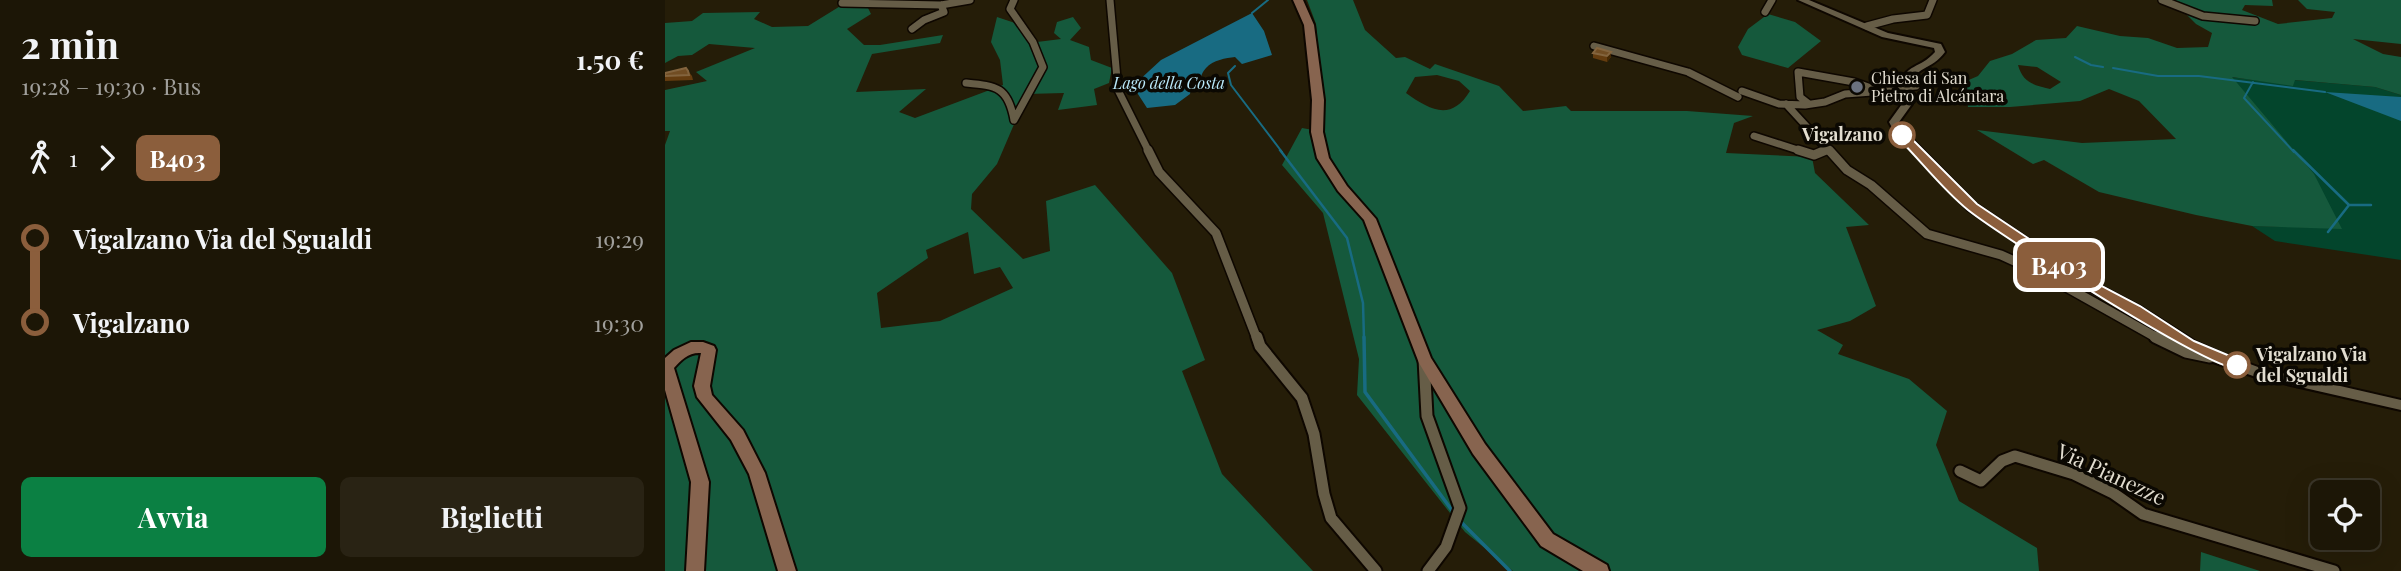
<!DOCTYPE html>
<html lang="it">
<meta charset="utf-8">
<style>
body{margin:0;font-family:"Playfair Display",serif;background:#292314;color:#f1f3f6;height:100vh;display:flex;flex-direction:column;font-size:26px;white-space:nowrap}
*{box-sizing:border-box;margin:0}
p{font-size:23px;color:#a09f9b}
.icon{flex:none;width:38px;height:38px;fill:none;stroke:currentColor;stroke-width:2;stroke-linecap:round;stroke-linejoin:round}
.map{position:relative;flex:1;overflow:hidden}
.panel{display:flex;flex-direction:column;background:#1c1606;width:665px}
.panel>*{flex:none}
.badge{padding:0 14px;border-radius:10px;font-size:24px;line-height:46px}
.tools{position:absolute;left:1645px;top:480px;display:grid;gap:14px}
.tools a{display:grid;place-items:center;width:70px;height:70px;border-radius:10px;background:#1c1606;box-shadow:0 7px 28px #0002,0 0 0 2px #3a3528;font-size:35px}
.map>.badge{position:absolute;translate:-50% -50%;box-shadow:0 0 0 4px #fff}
.legs{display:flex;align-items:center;gap:10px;height:77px;padding:0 21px;font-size:23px}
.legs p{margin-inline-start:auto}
.overview{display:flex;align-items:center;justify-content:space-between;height:119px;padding:0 21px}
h1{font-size:38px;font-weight:700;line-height:52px}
.primary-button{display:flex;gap:14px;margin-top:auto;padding:14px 21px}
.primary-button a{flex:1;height:80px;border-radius:10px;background:#0b8043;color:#fff;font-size:28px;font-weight:700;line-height:80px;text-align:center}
.primary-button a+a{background:#292314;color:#f1f3f6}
ul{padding:0 21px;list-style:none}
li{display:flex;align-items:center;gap:24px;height:84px;font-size:26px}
li i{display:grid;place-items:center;width:10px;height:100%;margin:0 9px;background:currentColor}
li i::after{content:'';width:18px;height:18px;margin:-9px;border:5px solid;border-radius:50%;background:#1c1606}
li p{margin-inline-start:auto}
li:first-child i{background:linear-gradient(#0000 50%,currentColor 0)}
li:last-child i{background:linear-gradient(currentColor 50%,#0000 0)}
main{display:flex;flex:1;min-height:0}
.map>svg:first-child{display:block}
.green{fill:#03452c}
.forest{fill:#15593c;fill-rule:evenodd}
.water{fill:#186b82}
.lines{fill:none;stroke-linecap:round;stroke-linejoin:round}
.stream-far2{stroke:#186b82;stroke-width:2}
.stream-far1{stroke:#186b82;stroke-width:2.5}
.stream{stroke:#186b82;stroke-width:3.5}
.minor-far2-casing{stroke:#0e0700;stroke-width:10}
.minor-far1-casing{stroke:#0e0700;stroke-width:12}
.minor-casing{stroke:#0e0700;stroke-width:15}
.tertiary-casing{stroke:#0e0700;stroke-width:4}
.secondary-casing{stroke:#0e0700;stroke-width:4}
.minor-far2{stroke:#665d47;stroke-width:7}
.minor-far1{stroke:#665d47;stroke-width:9}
.minor{stroke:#665d47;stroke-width:11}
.tertiary{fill:#665d47;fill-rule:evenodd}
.secondary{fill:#87644f;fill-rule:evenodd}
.wall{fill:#643c0f}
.shaded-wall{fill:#452803}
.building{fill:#714d23;stroke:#83643e;stroke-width:2}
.line-1{fill:#8b5e3c;stroke:#fff;stroke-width:2}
.worship-dot{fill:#6b7280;stroke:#0b0802;stroke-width:2.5}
.stop-1-dot{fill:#fff;stroke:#8b5e3c;stroke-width:3.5}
.labels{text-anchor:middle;stroke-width:7;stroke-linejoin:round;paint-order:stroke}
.far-poi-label{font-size:16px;fill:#e2ddd0;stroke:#0b0802;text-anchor:start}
.far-water-label{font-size:16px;font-style:italic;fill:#bae9fa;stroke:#0b0802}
.stop-label{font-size:18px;font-weight:bold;fill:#e2ddd0;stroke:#0b0802;text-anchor:end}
.near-street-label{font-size:21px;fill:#e2ddd0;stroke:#0b0802}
</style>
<main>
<section class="panel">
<div class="overview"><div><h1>2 min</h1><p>19:28 – 19:30 · Bus</p></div><b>1.50 €</b></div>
<div class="legs"><svg class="icon" aria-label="walk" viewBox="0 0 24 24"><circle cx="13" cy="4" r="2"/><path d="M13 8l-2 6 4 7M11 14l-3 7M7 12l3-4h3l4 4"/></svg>1<svg class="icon" aria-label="forward" viewBox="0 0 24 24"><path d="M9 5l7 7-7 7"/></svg><b class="badge" style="background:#8b5e3c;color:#fff">B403</b></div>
<ul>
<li><i style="color:#8b5e3c"></i><b>Vigalzano Via del Sgualdi</b><p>19:29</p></li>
<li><i style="color:#8b5e3c"></i><b>Vigalzano</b><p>19:30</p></li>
</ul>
<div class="primary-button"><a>Avvia</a><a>Biglietti</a></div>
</section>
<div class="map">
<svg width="1736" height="571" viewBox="0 0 1736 571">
<rect width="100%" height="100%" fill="#251d08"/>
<path class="green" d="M1566,77l62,8 1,-5 81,7 26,8v165l-126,-19 -23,-15 89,2z"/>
<path class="forest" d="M642,0h46l12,30 31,28 9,-1 25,12 5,-5 64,22 24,25 43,-5 5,5h116l66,5 -19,7 -8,30 86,4 3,16 54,52 -23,2 30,79 -26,15 -33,9 26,15 -5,9 71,25 38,32 -11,34 23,56 78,47 2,23h-526l-48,-39 -108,-137 2,-36 -36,-146 -41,-48 20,-37 22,4 -8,-108zM772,75l22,6 11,10c-19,31 -40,19 -64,2l9,-16z
M1507,0h100l1,6 -28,-1 -3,5 36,14 54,-6 3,-6 -28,-3 -9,-9h103v44l-48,-5 30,15 18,3v38l-26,-8 -80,-7 -2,6 -61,-9 82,97 28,55 -90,-3 -56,-11 -97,-23 -55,-32 -11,4 -56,-34 105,13 94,-4 -37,-38 -30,-12 -29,12 -70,6h-42l-4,-25 14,-6 12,-15 22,-7 24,-14 30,-2 11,-12 43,10 28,2 29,10 31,-1 4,-14 -16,-9zM1353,65l19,2 24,15 -11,7c-16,-4 -27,-6 -32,-24z
M201,4l5,10 -24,15 17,16h16l63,-10 -3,8 -68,11 -16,38 70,-3 -27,23 16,6 88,-33 -3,-25 -9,-18 6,-25 21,7 11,19 32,-4 -7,-6 3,-11 16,-5 8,11 -11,12 19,7 2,13 21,8 -3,15 -15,6 3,16 -39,5 6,-17 -37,1 -30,70 -25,30 -1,15 52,50 27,-8 -4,-50 49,-16 77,88 33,87 -23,11 40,103 91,97h-519l-32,-101 -52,-76 -2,-10 6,-37c-15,-13 -38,-1 -49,13v-215l5,-14h-5v-41l42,-9 -11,-9 59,-24 -46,-4 -17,11 -14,1 -13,7v-40l27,-2 11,-8 57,-1 -6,7 18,8 36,-1 34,-21zM303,232l6,42 26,-7 13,21 -73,33 -59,7 -4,-35 51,-35 -2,-8z
M1103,14l27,8 26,19 -33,27 -46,-13 -4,-8 10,-18z
M34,351l4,5 -7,32 2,12 33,39 19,37 29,95h-76l4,-92 -34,-113 4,-7z
M0,396l27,90 -5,85h-22z
M1536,552l59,19h-60z"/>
<path class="water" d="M587,13l12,18 8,24 -30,9 -7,-7c-9,1 -22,3 -29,11 -7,8 -3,12 -15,19l-1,7 -15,11 -28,3 -11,-17v-8l25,-23z
M1660,92l76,5v24z"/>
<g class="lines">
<path class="stream-far2" d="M587,13l16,-13
M1410,57l16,8 12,2
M570,66l-7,7 3,12 51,67
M1448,68l45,8h41l126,16
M1588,82l-9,16 50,54"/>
<path class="stream-far1" d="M615,150l67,88 16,65 1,36
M1628,150l56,55
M1663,232l21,-27h22"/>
<path class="stream" d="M699,337l1,55 89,121
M795,521l50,50"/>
<defs>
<path id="minor-far2" d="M349,0l-4,9 23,33 10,25 -29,53
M445,0l8,90 31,62
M1497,0l41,16 52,5
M177,3l99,2 29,-5
M1100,12l7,-12
M1202,26l26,-7 34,-4 6,-15
M247,29l12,-9 20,-8 -3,-7
M929,46l94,26 50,25
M301,83c31,3 42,4 48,37
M1237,87l14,-1
M1077,91l37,13 26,1 20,-3 20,-8 55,-4
M1121,104l44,48
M1144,104l-9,-7 -2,-25 56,10 20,7
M1089,136l50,16
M1157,152l4,-2"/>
<path id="minor-far1" d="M483,150l11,22 57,61 41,106
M1133,150l16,5 12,-5
M1164,150l18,20 24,15 56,49 74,21 44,20 114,64"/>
<path id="minor" d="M592,337l3,9 42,52 12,36 10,60 7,24 45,53
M1490,337l31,15 24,5
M759,359l3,57 33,92 -14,39 -18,24
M1295,471l21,10 21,-20 13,-5 59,18 39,19 30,21 191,57"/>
<path id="tertiary" d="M1133,0h11l79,33 53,11 4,8c-14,19 -29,13 -40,38l7,14 -13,18 4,8 73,74 115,77 48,25 55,35 29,13 35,13 143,33v10l-145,-33 -43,-15 -29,-15 -53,-35 -48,-25 -115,-77 -73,-77 -6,-11 13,-18 -7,-14c13,-29 24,-20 40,-38l-1,-4 -52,-11z"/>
<path id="secondary" d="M628,0h10l11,25 10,75 -1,32 6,26 18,28 29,33 55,139 54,86 68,90 54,31 2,6h-26l-42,-25 -68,-92 -54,-91 -55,-143 -26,-29 -21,-33 -6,-26 1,-32 -8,-75z
M26,342h12l11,4 2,4 -6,36 2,9 31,35 22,43 31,98h-18l-29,-97 -18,-34 -34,-43 -3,-11 7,-33c-12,-1 -20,7 -27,15l35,114 -5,89h-18l5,-89 -26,-92v-32l9,-8z"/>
</defs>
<use href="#minor-far2" class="minor-far2-casing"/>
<use href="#minor-far1" class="minor-far1-casing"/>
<use href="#minor" class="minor-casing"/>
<use href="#tertiary" class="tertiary-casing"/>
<use href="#secondary" class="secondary-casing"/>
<use href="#minor-far2" class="minor-far2"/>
<use href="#minor-far1" class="minor-far1"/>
<use href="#minor" class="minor"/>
<use href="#tertiary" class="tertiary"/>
<use href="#secondary" class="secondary"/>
</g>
<path class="wall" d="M946,52v5l-4,5 -14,-4v-5z
M21,68l6,8 1,4 -28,1v-8z"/>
<path class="shaded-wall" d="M946,52v5l-4,5v-6z"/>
<path class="building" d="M932,48l14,4 -4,4 -14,-3z
M21,68l2,3 1,4 -24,1v-3z"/>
<path class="line-1" d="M1233,133h8l71,71 115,77 48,25 54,35 48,20 2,4 -2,4c-24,7 -244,-135 -274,-159 -25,-20 -47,-49 -70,-72z"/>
<circle class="worship-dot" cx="1192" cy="87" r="7"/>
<g class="stop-1-dot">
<circle cx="1237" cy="135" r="12"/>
<circle cx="1572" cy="365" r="12"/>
</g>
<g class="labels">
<g class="far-poi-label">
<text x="1206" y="84">Chiesa di San<tspan x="1206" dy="18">Pietro di Alcántara</tspan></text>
</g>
<g class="far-water-label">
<text x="504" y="89">Lago della Costa</text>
</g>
<g class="stop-label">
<text x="1218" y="141">Vigalzano</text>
<text x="1591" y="361" text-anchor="start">Vigalzano Via<tspan x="1591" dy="21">del Sgualdi</tspan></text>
</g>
<g class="near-street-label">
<text transform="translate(1446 475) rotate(25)" y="7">Via Pianezze</text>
</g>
</g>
</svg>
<div class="tools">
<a><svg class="icon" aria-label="locate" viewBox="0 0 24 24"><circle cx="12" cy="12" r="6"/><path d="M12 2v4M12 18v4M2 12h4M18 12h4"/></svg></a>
</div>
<b class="badge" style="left:1394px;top:265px;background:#8b5e3c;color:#fff">B403</b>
</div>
</main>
